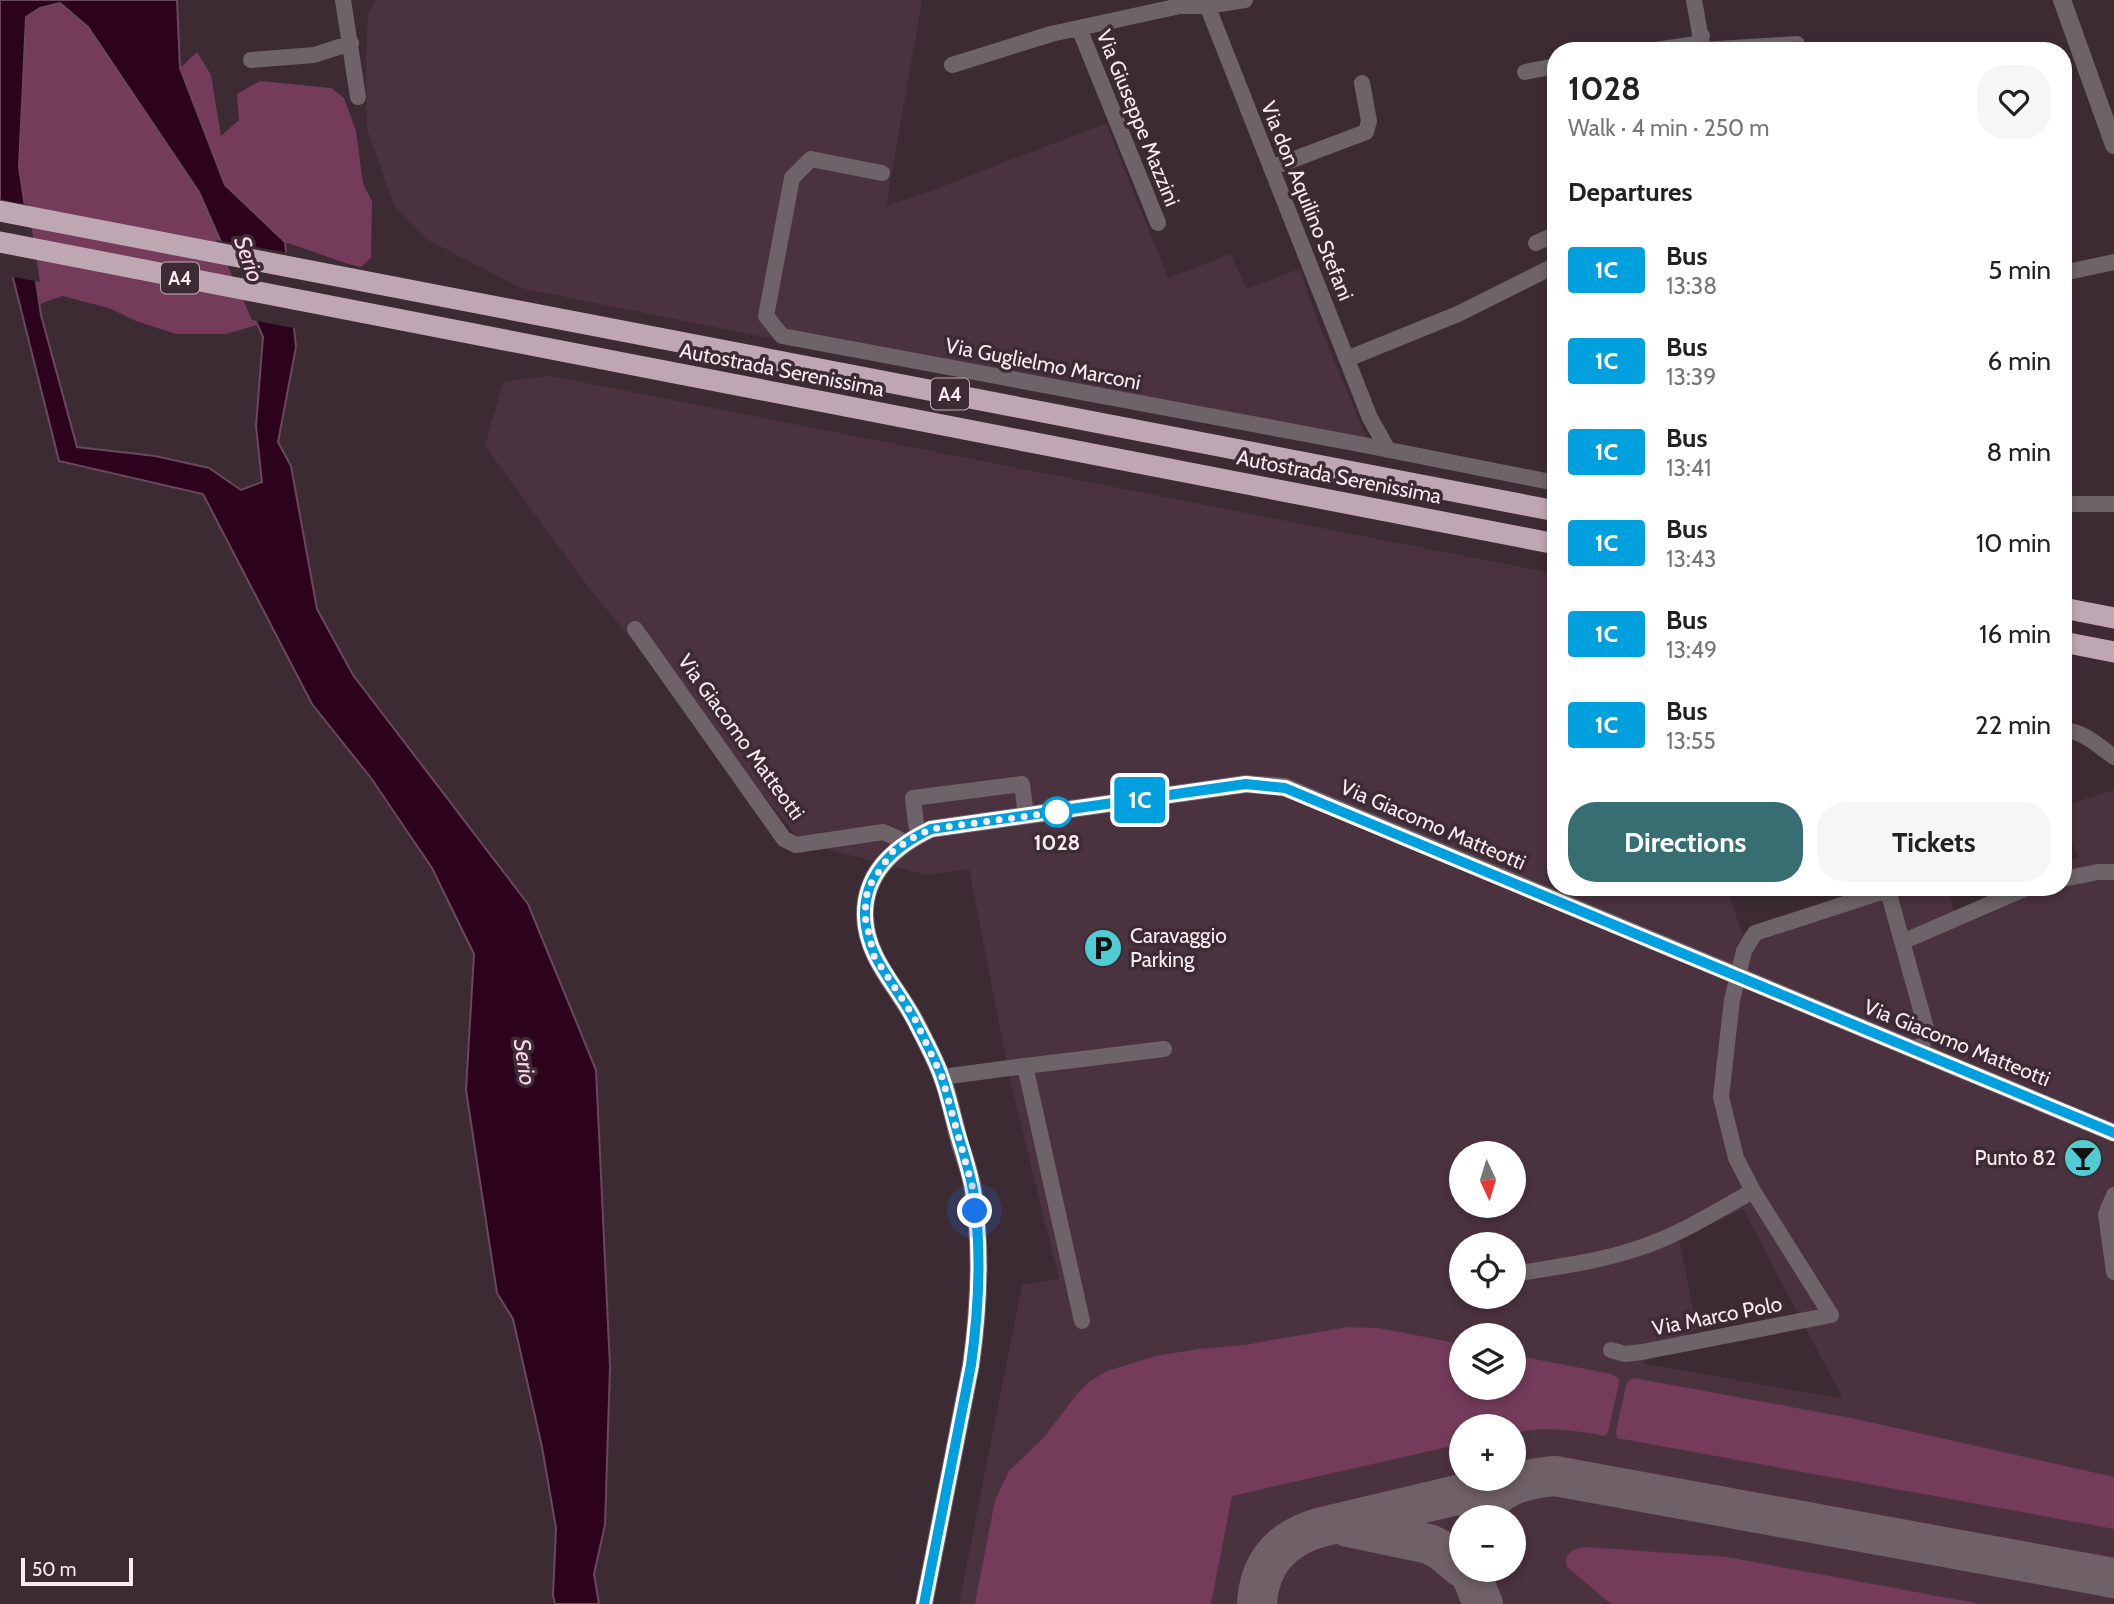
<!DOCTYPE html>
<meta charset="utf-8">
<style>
body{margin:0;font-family:Cabin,sans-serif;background:#f6f6f6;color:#222;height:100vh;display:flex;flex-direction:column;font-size:26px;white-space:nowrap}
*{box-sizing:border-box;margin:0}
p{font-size:23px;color:#767676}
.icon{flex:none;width:38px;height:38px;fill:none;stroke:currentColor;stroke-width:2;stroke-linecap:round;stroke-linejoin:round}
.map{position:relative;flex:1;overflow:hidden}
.panel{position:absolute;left:1547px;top:42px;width:525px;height:854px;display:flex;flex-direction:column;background:#fff;border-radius:28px;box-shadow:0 4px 10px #0003}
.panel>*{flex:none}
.badge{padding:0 14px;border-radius:5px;font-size:24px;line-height:46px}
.needle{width:46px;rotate:176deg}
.tools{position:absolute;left:1449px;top:1141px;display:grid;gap:14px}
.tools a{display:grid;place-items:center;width:77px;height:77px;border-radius:50%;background:#fff;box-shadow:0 4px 10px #0003;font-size:35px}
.scale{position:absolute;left:21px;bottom:18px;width:112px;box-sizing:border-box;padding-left:7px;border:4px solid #f8ebf1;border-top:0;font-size:19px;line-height:24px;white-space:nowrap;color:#f8ebf1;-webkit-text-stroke:5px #3d2b34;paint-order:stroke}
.you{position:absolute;width:35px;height:35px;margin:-18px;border:5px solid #fff;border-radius:50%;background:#1a73e8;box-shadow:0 0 0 10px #1a73e833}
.map>.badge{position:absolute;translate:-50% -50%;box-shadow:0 0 0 4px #fff}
h2{padding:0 21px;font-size:26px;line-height:63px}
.round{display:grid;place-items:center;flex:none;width:74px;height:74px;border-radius:28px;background:#f6f6f6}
.summary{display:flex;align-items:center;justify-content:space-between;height:119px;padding:0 21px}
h1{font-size:33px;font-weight:700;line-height:52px}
.action{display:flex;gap:14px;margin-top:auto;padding:14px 21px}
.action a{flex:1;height:80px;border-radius:28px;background:#376e72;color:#fff;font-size:28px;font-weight:700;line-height:80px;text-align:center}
.action a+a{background:#f6f6f6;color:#222}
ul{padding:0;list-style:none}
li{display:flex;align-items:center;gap:21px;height:91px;padding:0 21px}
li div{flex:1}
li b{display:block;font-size:26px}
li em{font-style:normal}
li .badge{min-width:77px;font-weight:700;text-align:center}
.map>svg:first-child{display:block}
.built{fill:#4b323f;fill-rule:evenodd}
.green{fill:#743b5b}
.water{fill:#2c021c;stroke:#69485c;stroke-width:2;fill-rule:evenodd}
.pier{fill:#3d2b34}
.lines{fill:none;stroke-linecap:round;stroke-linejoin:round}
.taxiway{stroke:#706068;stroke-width:40}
.minor{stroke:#6d6368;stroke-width:16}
.tertiary{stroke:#6d6368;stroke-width:18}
.motorway{stroke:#bea7b2;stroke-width:21}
.line-casing{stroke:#fff;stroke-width:16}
.line{stroke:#00a0de;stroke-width:10}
.walk{stroke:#f8ebf1;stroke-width:7;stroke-dasharray:0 12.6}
.stop-dot{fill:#fff;stroke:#00a0de;stroke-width:3.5}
.labels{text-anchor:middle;stroke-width:7;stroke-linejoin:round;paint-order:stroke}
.shield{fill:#3d2b34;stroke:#c0b1b8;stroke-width:2}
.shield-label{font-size:19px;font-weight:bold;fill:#f8ebf1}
.street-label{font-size:21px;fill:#f8ebf1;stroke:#3d2b34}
.stop-label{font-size:21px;font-weight:bold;fill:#f8ebf1;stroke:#3d2b34}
.poi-label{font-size:21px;fill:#f8ebf1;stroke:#3d2b34;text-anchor:start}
.water-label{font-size:23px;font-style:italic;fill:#fcd5e8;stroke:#3d2b34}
</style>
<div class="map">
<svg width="2114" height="1604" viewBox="0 0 2114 1604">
<rect width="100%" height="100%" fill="#3d2b34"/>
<path class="built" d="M376,0h546l-36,206 42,-14 178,-69 62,155 63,-24 15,35 53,-20 20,55 54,130 -599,-115 -253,-51 -95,-49 -31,-32 -28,-78 -1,-68 2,-47z
M550,376l1006,198v313h170l16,46 115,-35 24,-11h66l9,30 62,-30h45v-22l16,-8 -16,-30v-21l51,-16v814h-1155l63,-319 37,-6 -47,-190 -43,-220 -42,6 -124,-32 -211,-251 -107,-146 18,-64zM1461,1153h53v53h-53zM1743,1209l100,190 -201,-36 55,-34 -18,-91zM1461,1244h53v53h-53zM1461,1335h53v53h-53zM1461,1426h53v53h-53zM1461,1517h53v53h-53z"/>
<path class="green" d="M60,3l28,24 111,165 58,133 -31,9h-50l-40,-13 -27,-13 -47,-12 -22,8 -21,-137 7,-151 14,-8z
M197,52l14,23 10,61 18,-16 -2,-26 23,-13 71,7 13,10 12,33 7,53 9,17 -1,57 -10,9 -13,-3 -63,-22 -60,-57 -45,-117z
M1347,1327l32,1 82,16v44h53v-33l98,19 7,5v4l-11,49 -3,4c-34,-6 -58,-10 -91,-3v-7h-53v18l-229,52 -21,108h-236l20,-104 14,-29 35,-34 34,-44 12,-12 17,-10 49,-15 42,-7 47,-4z
M1634,1378l222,41 258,58v52l-497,-91 -1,-7 10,-46 3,-5z
M1585,1547l142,10 254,47h-370l-44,-37c-4,-14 6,-18 18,-20z"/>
<path class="water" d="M0,0h177l3,68 45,117 60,57 11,105 -18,95 13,24 26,143 36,66 175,229 68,166 14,297 -5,158 -11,49 5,30h-44l-2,-9 3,-67 -14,-81 -29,-128 -16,-26 -31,-203 8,-136 -42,-86 -61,-90 -59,-74 -109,-210 -144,-33 -59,-235zM60,3l28,24 111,165 64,145 -7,89 6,56 -21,8 -32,-22 -54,-12 -78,-9 -36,-132 -22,-148 7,-150 14,-9z"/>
<path class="pier" d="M0,199l28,6 12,77 -32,-6 -8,-34z
M216,240l74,13 8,76 -46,-9z"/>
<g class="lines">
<path class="taxiway" d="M1479,1517c16,-31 43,-38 76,-41l559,102
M1348,1527l81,17 12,6 20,17
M1469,1570l14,34
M1257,1604c2,-42 26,-67 65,-77l190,-45"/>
<path class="minor" d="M343,0l15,97
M1205,0l165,418 18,32
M1694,0l8,45
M1079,28l79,195
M1702,50l95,-6
M1649,51l47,-7 6,-8
M251,60l63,-5 37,-12
M952,65l99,-31 129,-28h27l38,-6
M1525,72l31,-6
M1271,168l95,-36 3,-11 -7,-38
M882,173l-71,-14 -19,19 -26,138 16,20 577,108 197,39
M1536,243l20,-9
M2063,273l51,-11
M2063,322l1,182
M1347,359l111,-45 98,-49
M2063,504h51
M635,629l149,210 12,6 87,-13 23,10
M2063,731c17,-3 38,17 51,26
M920,835l-4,-11 -3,-26 109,-14 4,32
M2063,879l35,-7h16
M1887,887l39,141 -5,25
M1902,942l127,-55
M1025,1066l139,-17
M942,1077l83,-11 57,255
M2114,1195l-8,19 8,58
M1514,1274c41,-7 83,-12 122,-25 42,-13 79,-37 117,-58
M1611,1350l14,4 17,-2 189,-37 -78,-124 -17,-33 -15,-61 11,-97 12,-49 11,-18 133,-43"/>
<path class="tertiary" d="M2062,0l52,145
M924,1604l47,-239c8,-57 11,-117 2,-175 -2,-15 -8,-31 -13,-46 -6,-22 -10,-45 -18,-66 -6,-17 -15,-33 -22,-48 -18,-39 -54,-69 -55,-114 -1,-44 30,-69 66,-87l315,-45 39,3 829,346"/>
<path class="motorway" d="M0,211l1556,300
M0,242l1556,302
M2063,608l51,10
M2063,642l51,10"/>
</g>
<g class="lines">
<defs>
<path id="line" d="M924,1604l47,-239c8,-57 11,-118 2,-175 -4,-22 -12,-44 -18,-66 -4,-15 -8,-32 -13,-46 -6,-18 -16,-36 -25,-53 -17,-37 -51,-65 -52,-109 -1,-43 30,-70 66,-87l315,-45 39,4 829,345"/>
</defs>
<use href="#line" class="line-casing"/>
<use href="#line" class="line"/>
<path class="walk" d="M975,1211l-2,-22 -31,-112 -28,-60 -40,-61 -9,-39 1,-20 4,-12 22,-33 18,-13 21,-10 126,-17"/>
</g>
<defs>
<symbol id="parking-disc" viewBox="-11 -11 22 22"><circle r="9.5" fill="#51ccd3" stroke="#3d2b34"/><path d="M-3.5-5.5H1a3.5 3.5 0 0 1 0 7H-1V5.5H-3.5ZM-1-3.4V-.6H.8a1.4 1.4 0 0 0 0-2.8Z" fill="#111"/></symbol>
<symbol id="bar-disc" viewBox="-11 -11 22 22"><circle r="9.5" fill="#51ccd3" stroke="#3d2b34"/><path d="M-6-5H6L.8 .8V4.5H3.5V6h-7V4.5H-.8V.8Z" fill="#111"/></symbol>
</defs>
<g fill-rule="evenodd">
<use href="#parking-disc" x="1081" y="926" width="44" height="44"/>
<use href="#bar-disc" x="2061" y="1136" width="44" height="44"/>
</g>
<circle class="stop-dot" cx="1057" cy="812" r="14"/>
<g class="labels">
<g class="shield">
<rect x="161" y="262.5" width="38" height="31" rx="5"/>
<rect x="931" y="378.5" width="38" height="31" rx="5"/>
</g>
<g class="shield-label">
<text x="180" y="285">A4</text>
<text x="950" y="401">A4</text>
</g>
<g class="street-label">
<text transform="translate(1138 118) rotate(68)" y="7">Via Giuseppe Mazzini</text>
<text transform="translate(1307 201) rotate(68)" y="7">Via don Aquilino Stefani</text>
<text transform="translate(1043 364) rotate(11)" y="7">Via Guglielmo Marconi</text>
<text transform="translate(782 370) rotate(11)" y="7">Autostrada Serenissima</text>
<text transform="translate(1339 477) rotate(11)" y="7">Autostrada Serenissima</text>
<text transform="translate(741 737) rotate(54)" y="7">Via Giacomo Matteotti</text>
<text transform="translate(1433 825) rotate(23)" y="7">Via Giacomo Matteotti</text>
<text transform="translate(1957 1043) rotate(22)" y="7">Via Giacomo Matteotti</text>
<text transform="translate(1717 1316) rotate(-11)" y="7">Via Marco Polo</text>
</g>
<g class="stop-label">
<text x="1057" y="850">1028</text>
</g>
<g class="poi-label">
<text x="1130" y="943">Caravaggio<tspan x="1130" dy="24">Parking</tspan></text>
<text x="2056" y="1165" text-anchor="end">Punto 82</text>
</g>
<g class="water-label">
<text transform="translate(249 259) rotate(71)" y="8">Serio</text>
<text transform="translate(525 1062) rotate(82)" y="8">Serio</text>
</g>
</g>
</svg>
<div class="tools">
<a><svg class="needle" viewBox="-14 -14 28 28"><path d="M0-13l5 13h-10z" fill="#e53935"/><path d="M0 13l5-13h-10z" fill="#767676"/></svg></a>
<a><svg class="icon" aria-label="locate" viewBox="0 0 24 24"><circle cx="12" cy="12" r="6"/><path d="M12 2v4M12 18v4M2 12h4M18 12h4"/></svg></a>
<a><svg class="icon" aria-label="layers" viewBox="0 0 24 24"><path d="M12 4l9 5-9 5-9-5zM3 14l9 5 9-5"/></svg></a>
<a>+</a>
<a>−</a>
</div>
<div class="scale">50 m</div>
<div class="you" style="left:975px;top:1211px"></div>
<b class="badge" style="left:1140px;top:800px;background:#00a0de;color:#fff">1C</b>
<section class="panel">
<div class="summary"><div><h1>1028</h1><p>Walk · 4 min · 250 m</p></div><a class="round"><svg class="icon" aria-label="heart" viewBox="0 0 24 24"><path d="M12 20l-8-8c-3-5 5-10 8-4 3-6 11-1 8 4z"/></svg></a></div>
<h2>Departures</h2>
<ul>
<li><span class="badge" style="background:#00a0de;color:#fff">1C</span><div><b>Bus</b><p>13:38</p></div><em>5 min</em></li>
<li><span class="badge" style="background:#00a0de;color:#fff">1C</span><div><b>Bus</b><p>13:39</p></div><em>6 min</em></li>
<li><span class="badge" style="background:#00a0de;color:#fff">1C</span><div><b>Bus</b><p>13:41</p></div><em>8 min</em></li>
<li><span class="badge" style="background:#00a0de;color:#fff">1C</span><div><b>Bus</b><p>13:43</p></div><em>10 min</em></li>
<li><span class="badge" style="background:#00a0de;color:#fff">1C</span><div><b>Bus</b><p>13:49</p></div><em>16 min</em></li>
<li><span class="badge" style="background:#00a0de;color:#fff">1C</span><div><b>Bus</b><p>13:55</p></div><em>22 min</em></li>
</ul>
<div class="action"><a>Directions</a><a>Tickets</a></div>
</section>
</div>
